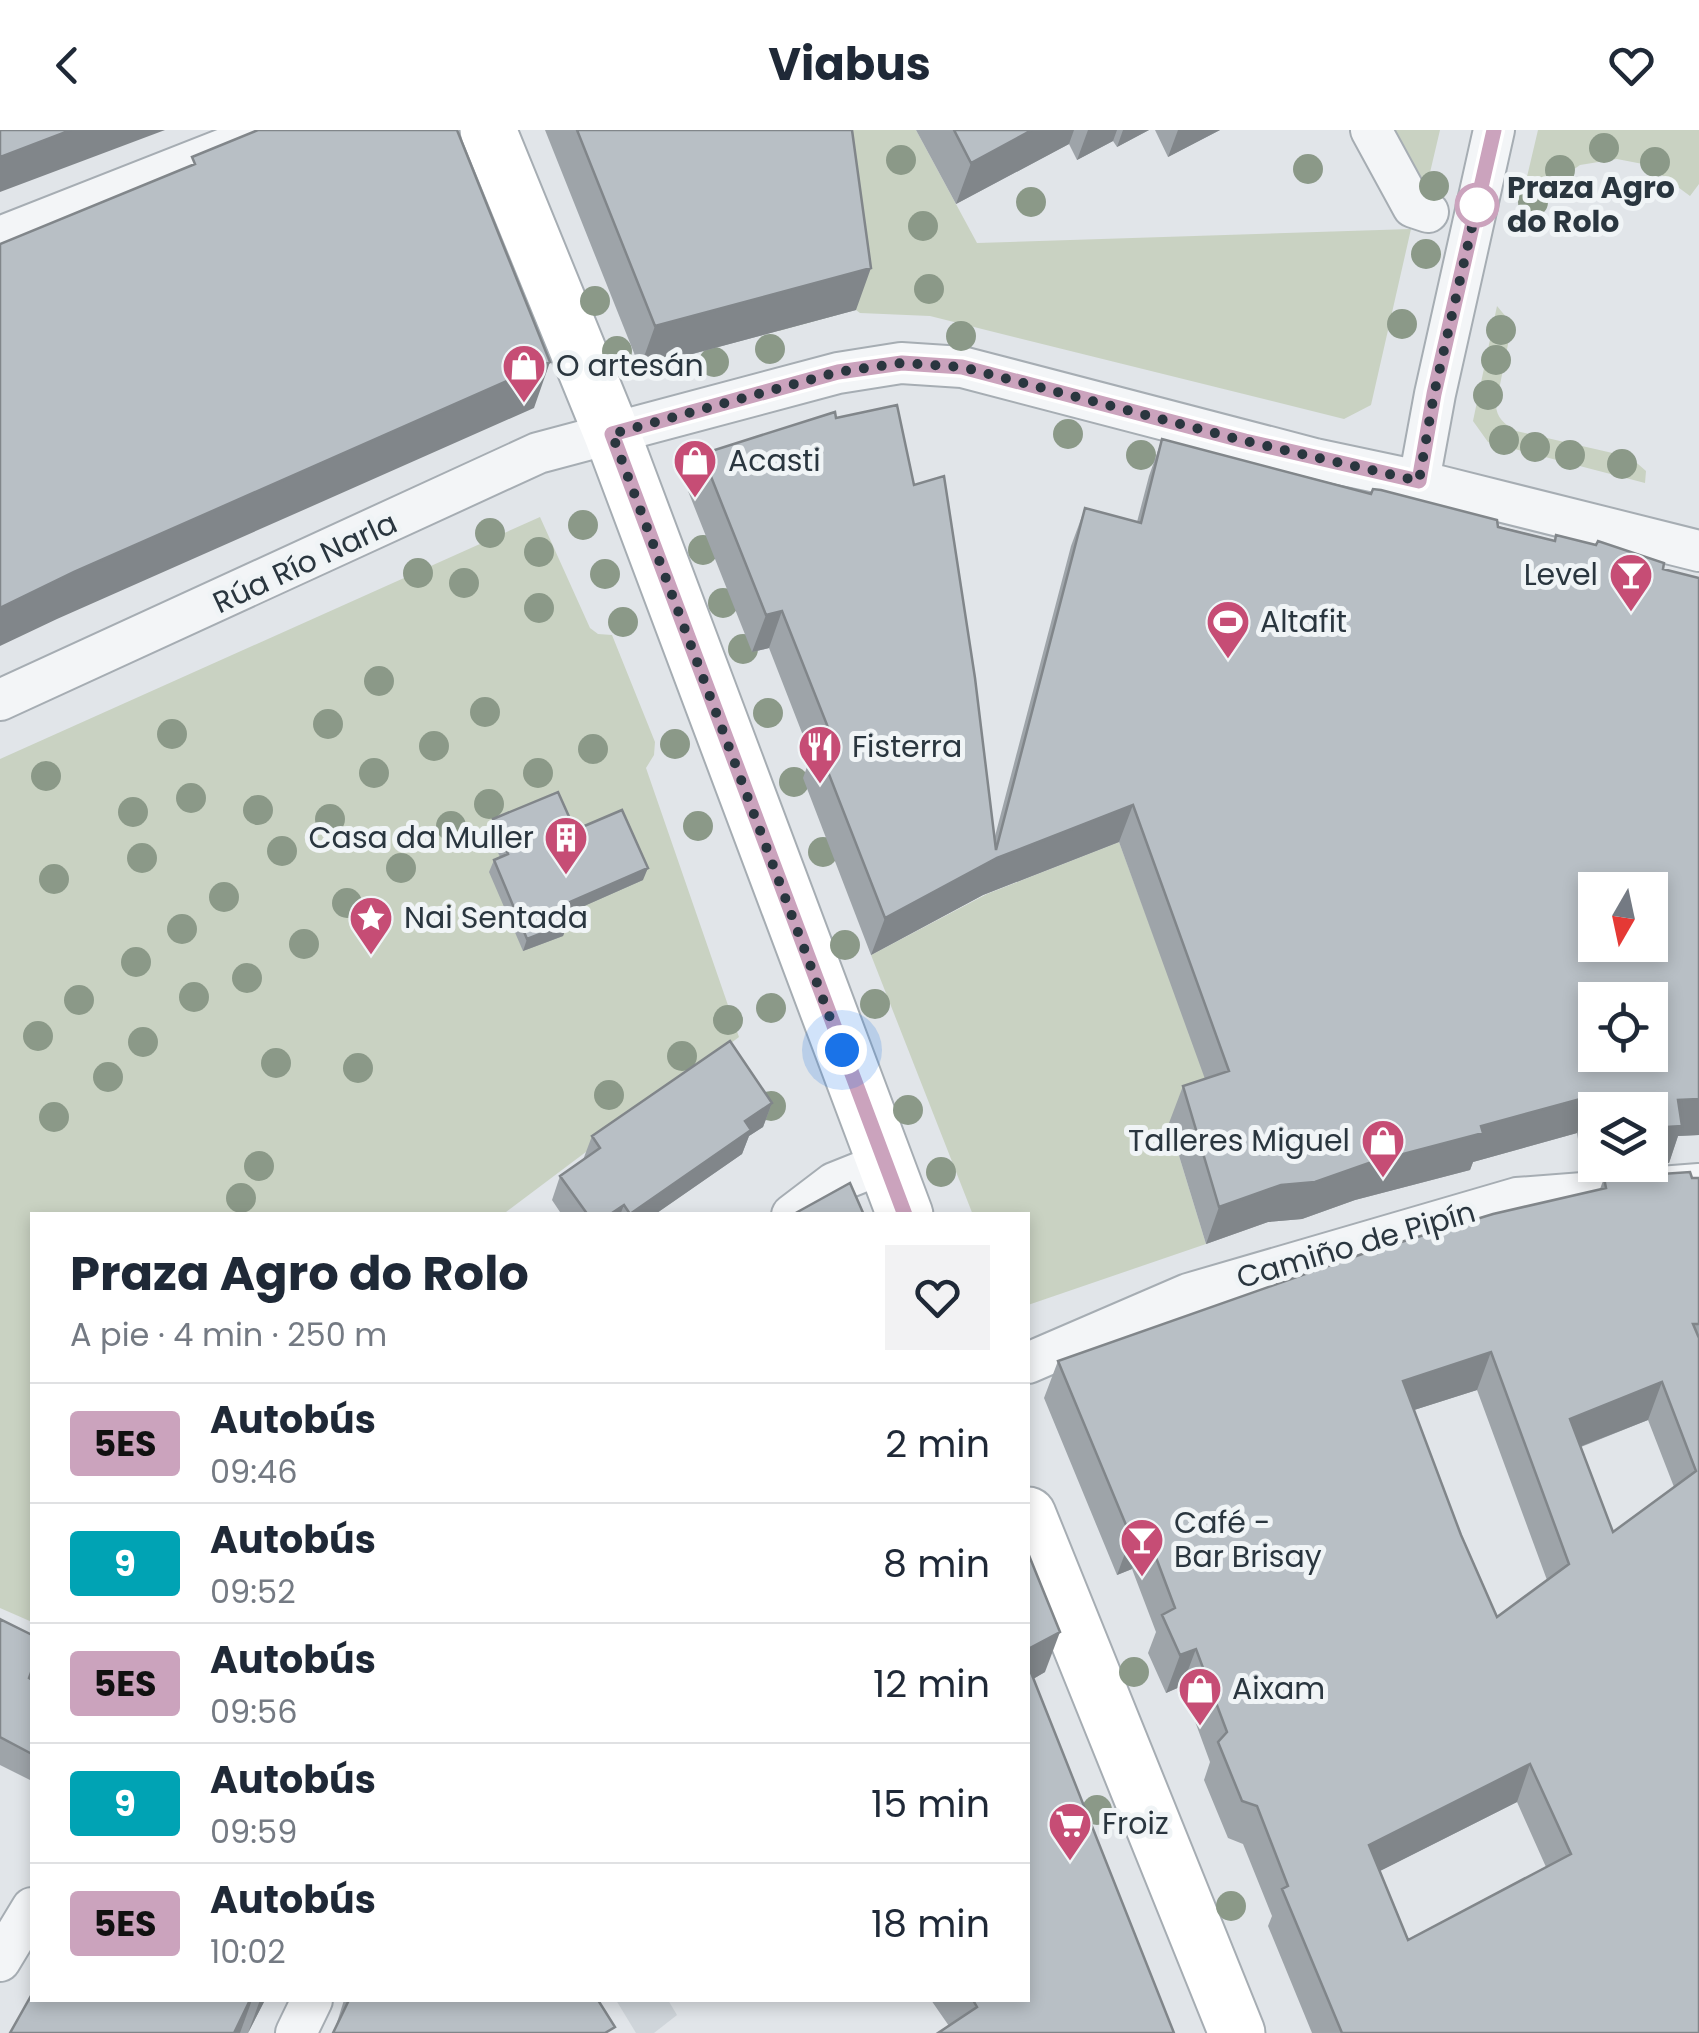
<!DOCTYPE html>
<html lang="es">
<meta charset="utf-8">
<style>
body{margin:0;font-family:Poppins,sans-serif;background:#f2f2f3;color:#1f2937;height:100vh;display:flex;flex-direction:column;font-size:38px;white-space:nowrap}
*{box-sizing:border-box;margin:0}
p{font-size:32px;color:#747a83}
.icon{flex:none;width:55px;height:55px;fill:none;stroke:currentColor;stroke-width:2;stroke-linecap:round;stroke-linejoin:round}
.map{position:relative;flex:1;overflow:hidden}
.sheet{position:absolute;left:30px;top:1082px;width:1000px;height:790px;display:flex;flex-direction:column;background:#fff;border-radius:0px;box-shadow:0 5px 15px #0003}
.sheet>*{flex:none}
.badge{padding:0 20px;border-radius:8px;font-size:35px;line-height:65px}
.needle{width:65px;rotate:189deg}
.controls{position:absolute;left:1578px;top:742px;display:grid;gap:20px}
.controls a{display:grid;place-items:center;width:90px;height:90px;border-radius:0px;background:#fff;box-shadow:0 5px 15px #0003;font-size:50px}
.you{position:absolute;width:50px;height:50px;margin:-25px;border:8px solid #fff;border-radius:50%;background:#1a73e8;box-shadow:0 0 0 15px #1a73e833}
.map>.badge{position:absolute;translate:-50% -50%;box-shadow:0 0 0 5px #fff}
.round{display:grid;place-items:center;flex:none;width:105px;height:105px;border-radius:0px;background:#f2f2f3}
.overview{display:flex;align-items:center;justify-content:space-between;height:170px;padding:0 40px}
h1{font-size:48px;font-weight:700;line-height:75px}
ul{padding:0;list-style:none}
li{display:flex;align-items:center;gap:30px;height:120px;padding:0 40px;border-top:2px solid #e0e1e3}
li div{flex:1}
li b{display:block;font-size:38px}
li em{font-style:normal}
li .badge{min-width:110px;font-weight:700;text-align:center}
header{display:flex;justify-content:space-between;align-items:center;height:130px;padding:0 40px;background:#fff;font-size:45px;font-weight:700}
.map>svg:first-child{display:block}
.built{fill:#cfd5da}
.green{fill:#c9d2c2}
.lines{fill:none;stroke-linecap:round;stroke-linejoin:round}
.street-casing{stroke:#a6adb3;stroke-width:44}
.secondary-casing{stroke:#a6adb3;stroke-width:59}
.street{stroke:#f3f5f7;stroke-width:40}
.secondary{stroke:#fff;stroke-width:55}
.tree{fill:#8b9988}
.wall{fill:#9ea4a9;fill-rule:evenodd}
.shaded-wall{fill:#81868a}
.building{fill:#b8bfc5;stroke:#81868a;stroke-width:2.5;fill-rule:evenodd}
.line-casing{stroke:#fff;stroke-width:22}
.line{stroke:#cba3bd;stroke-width:15}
.walk{stroke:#2a363f;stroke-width:10;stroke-dasharray:0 18}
.stop-dot{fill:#fff;stroke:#cba3bd;stroke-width:5}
.labels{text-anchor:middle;stroke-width:10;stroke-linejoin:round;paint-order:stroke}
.stop-label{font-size:30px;font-weight:bold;fill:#2a363f;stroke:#f0f4f6;text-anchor:start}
.poi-label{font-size:30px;fill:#2a363f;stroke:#f0f4f6;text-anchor:start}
.street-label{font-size:30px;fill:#2a363f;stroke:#f0f4f6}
</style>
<header><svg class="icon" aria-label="back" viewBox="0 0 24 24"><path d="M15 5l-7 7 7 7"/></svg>Viabus<svg class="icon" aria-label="heart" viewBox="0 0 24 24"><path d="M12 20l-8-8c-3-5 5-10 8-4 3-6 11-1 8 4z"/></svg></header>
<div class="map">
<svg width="1699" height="1903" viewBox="0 0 1699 1903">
<rect width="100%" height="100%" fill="#e1e5e9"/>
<path class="built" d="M616,1870h52l9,15 -23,18h-18z"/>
<path class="green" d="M830,0h86l61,113 434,-14 -40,176 -27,14 -414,-103 -70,-3 -4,-3 -11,-69 -8,74 -58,16 -8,-25z
M1384,0h56l-16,68z
M1538,0h161v54l-9,12 -42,-31 -31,-6 -37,6 -24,17 -25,49 -17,1z
M1497,176l15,18 -16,81c0,12 9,20 20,26l114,26 16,14 -1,12 -157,-41 -15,-21z
M540,387l50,111 8,6 14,1 43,107 -1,13 -8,13 93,269 -237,178h-470v407l-32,-14v-849z
M1119,712l98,265 -48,16 37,121 -178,61v-90h-55l-102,-260 116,-61z"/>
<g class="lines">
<defs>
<path id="street" d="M1371,0l42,77 15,5
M0,107l272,-107
M1419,351l16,-87 59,-264
M0,570l538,-247 300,-80 63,-10 61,4 353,92 104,22 280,70
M792,1085l42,-32 50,-20
M1028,1233l160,-69 329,-96 182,-14
M0,1831l32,-53
M296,1903l16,-33"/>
<path id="secondary" d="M488,0l124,304 293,781
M1028,1385l209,518"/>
</defs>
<use href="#street" class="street-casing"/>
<use href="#secondary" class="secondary-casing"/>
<use href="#street" class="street"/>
<use href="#secondary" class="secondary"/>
</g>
<g class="tree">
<circle cx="1604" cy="18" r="15"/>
<circle cx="901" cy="30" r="15"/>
<circle cx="1655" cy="32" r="15"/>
<circle cx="1308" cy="39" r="15"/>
<circle cx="1560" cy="40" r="15"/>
<circle cx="1434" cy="56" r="15"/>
<circle cx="1031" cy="72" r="15"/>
<circle cx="1533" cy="72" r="15"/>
<circle cx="923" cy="96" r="15"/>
<circle cx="1426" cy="124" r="15"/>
<circle cx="929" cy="159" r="15"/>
<circle cx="595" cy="171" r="15"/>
<circle cx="1402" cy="194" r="15"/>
<circle cx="1501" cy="200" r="15"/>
<circle cx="961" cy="206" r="15"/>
<circle cx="770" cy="219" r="15"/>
<circle cx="617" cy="221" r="15"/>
<circle cx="1496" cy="230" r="15"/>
<circle cx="714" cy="232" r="15"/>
<circle cx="1488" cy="265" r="15"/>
<circle cx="1068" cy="304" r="15"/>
<circle cx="1504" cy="310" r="15"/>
<circle cx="1535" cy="317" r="15"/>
<circle cx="1141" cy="325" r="15"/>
<circle cx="1570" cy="325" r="15"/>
<circle cx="1622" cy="334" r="15"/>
<circle cx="583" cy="395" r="15"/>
<circle cx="490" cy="403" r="15"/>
<circle cx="703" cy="420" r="15"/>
<circle cx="539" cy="422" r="15"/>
<circle cx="418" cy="443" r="15"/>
<circle cx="605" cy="444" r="15"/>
<circle cx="464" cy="453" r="15"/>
<circle cx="723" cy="473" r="15"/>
<circle cx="539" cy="478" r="15"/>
<circle cx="623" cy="492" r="15"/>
<circle cx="743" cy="519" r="15"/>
<circle cx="379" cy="551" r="15"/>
<circle cx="485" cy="582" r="15"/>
<circle cx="768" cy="583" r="15"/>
<circle cx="328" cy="594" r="15"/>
<circle cx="172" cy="604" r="15"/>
<circle cx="675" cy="614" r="15"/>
<circle cx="434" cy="616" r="15"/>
<circle cx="593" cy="619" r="15"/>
<circle cx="374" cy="643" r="15"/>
<circle cx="538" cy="643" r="15"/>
<circle cx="46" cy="646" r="15"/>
<circle cx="794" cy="652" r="15"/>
<circle cx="191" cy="668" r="15"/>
<circle cx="489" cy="674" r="15"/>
<circle cx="258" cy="680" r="15"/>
<circle cx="133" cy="682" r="15"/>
<circle cx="330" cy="689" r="15"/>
<circle cx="451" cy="696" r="15"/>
<circle cx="698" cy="696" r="15"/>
<circle cx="282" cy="721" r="15"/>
<circle cx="823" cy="722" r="15"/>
<circle cx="142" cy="728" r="15"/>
<circle cx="401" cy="738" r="15"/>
<circle cx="54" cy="749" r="15"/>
<circle cx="224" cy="767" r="15"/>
<circle cx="347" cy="773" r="15"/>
<circle cx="182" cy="799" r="15"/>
<circle cx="304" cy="814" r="15"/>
<circle cx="845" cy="815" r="15"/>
<circle cx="136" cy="832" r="15"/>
<circle cx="247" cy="848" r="15"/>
<circle cx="194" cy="867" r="15"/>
<circle cx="79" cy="870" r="15"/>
<circle cx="875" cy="874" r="15"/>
<circle cx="771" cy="878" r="15"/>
<circle cx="728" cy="890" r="15"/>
<circle cx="38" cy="906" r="15"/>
<circle cx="143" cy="912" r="15"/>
<circle cx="682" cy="926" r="15"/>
<circle cx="276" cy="933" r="15"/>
<circle cx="358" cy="938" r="15"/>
<circle cx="108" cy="947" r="15"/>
<circle cx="609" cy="965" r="15"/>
<circle cx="771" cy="976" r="15"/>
<circle cx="908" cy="980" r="15"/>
<circle cx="54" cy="987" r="15"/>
<circle cx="259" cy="1036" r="15"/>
<circle cx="941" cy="1042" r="15"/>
<circle cx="241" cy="1068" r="15"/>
<circle cx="1134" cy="1542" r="15"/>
<circle cx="1097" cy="1680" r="15"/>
<circle cx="1231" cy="1776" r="15"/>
</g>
<path class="wall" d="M545,0h307l4,180 -216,58z
M916,0h233l-32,17 -4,-6 -36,19 -8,-16 -113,60z
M1155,0h65l-52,27z
M1162,309l537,139v557l-21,1 -9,27 -74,-53v55l-12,4 -6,-36 -104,29 -3,8 -115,30 -53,19 -34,3 -62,22 -37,-121 14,-37 22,-7 -86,-237 -136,53 -112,60 -68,-177 8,-22 -42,-108 -17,4 -64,-161 14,-37 292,386 77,-294 14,-38 52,14 12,-46z
M493,689l82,11 68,50 -79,35 4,8 -5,13 -40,15 -34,-79 5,-12 6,-3 -12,-25z
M772,973l-9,24 -14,9 -7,18 -88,61h-92l-10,-15 8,-24 23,-16 9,-24z
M1604,1048h95v855h-387l-44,-107 4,-10 -29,-72 -15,-6 -24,-58 6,-18 -28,-76 -16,7 -18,-40 8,-21 -24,-63 -15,6 -73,-177 14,-37 542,-172zM1477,1260l70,190 -50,37 -36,-82 -47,-125zM1648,1290l26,67 -61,45 -32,-85zM1517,1672l29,65 -138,73 -28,-69z
M1028,1423l17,119 -12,7 141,354 -225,-7 -18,-26h97z
M0,1489l30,60 2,1v101l-32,-16z
M32,1870h233l-17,33h-238z
M344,1870h254l-264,32z"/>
<path class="shaded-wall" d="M71,0h94l-165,62v-35z
M1032,0h42l-5,14 -113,60 15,-41z
M1088,0h29l-4,11 -36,19z
M1123,0h26l-32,17z
M1178,0h42l-52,27z
M871,138l-15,42 -216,58 15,-42z
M550,232l-16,46 -477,211 -57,27v-38l74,-36z
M782,481l-13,37 -17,4 14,-37z
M1133,675l-14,37 -136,53 -112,60 14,-37 112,-60z
M648,738l-5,12 -86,38 4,-12z
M568,793l-5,13 -40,15 4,-12z
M1591,966l-14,37 -104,29 -3,8 -115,30 -53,19 -34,3 -62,22 13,-37 62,-22 88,-22 112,-37z
M1699,969v36l-21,1 -9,27 -19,1v-36l28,-28z
M772,973l-9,24 -14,9 -7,18 -88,61h-24l115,-94z
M1595,1006v29h41l-53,4z
M624,1075l-4,10h-11z
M1491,1222l-14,38 -88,28 14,-37z
M1662,1252l-14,38 -92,36 14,-37z
M1146,1401l-14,38 -15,6 14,-38z
M1060,1502l-15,40 -17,10v-33z
M1196,1519l-14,37 -16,7 14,-38z
M1530,1634l-13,38 -161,81 13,-38z
M250,1870h2l-12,33h-6z
M260,1870h5l-17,33z"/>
<path class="building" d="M0,0h71l-71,27z
M258,0h199l93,232 -476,210 -74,36v-364l195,-80 -3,-7z
M577,0h275l19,138 -216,58z
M954,0h78l-61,33z
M897,275l17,80 30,-9 31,202 21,172 89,-342 56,15 21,-84 209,55 2,-5 8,1 116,30 1,7 57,14 1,-6 40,10 2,-4 66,22 -1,6 36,9v521l-21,1 4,26 -32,2v-18h-55v13l-4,-27 -110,30 2,7 -114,30 -54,19 -34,3 -62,22 -36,-121 46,-15 -96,-266 -136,53 -112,60 -69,-177 15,-6 -49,-124 -16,4 -64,-161 133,-42 1,6zM1595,760h55v55h-55zM1595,870h55v55h-55z
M558,662l17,38 47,-20 26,58 -87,38 7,17 -41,16 -33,-79 14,-6 -15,-35z
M730,911l42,62 -27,18 6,9 -121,84 -6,-9 -15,10h-21l-28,-39 40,-28 -8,-12z
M1690,1042l2,6h7v146h-6l6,14v695h-357l-60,-144 6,-3 -31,-80 -15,-5 -24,-59 9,-10 -31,-83 -16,6 -18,-40 13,-7 -29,-77 -15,6 -73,-176 307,-108 128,-39 113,-26 -2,-10zM1491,1222l78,212 -72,53 -36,-82 -58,-154zM1662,1252l34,89 -83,61 -43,-113zM1530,1634l41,90 -163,86 -39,-95z
M850,1053l14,32h-72z
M1028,1423l32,79 -32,17z
M0,1489l32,16v35l-3,8 3,2v74l-32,-17z
M1028,1535l146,368h-236l39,-26 -4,-7h55z
M32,1864v6h218l-16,33h-224z
M349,1870h249l17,27 -10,6h-272z"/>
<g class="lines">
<defs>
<path id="line" d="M905,1085l-293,-781 226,-62 64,-9 60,4 283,74 174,40 15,-87 60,-264"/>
</defs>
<use href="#line" class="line-casing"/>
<use href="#line" class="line"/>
<path class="walk" d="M842,920l-230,-616 226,-62 64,-9 60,4 283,74 174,40 15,-87 43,-189"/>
</g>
<defs>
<symbol id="shop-pin" viewBox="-11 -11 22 30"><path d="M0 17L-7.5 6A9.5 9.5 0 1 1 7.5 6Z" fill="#c64d75" stroke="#f0f4f6"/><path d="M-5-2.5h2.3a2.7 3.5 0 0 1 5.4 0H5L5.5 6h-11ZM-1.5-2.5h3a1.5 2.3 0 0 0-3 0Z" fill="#fff"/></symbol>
<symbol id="bar-pin" viewBox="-11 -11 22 30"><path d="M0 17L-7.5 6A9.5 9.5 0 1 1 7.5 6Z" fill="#c64d75" stroke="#f0f4f6"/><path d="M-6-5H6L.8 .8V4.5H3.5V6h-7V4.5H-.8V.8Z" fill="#fff"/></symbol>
<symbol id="stadium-pin" viewBox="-11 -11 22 30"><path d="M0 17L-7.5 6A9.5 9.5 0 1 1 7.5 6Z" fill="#c64d75" stroke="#f0f4f6"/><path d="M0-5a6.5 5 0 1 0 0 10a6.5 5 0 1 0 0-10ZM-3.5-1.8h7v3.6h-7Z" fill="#fff"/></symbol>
<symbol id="restaurant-pin" viewBox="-11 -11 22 30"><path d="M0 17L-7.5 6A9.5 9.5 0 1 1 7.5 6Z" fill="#c64d75" stroke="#f0f4f6"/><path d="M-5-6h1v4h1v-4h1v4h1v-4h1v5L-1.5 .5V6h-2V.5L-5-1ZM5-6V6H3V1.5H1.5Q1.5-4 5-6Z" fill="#fff"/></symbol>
<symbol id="building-pin" viewBox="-11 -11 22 30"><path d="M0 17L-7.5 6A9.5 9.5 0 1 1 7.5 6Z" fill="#c64d75" stroke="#f0f4f6"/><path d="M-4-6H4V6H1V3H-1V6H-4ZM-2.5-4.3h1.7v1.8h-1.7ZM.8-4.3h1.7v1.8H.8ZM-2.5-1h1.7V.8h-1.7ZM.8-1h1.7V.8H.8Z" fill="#fff"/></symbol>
<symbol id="sight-pin" viewBox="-11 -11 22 30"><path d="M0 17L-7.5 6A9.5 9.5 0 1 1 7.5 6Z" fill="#c64d75" stroke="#f0f4f6"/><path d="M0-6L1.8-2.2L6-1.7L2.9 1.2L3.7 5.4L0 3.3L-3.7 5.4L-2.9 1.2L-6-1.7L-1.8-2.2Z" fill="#fff"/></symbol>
<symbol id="supermarket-pin" viewBox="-11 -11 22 30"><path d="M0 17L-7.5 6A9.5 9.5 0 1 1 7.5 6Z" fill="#c64d75" stroke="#f0f4f6"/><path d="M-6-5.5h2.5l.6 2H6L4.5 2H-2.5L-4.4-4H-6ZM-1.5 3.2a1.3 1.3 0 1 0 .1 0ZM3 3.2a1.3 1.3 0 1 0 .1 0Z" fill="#fff"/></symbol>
</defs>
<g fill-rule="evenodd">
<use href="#shop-pin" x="499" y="211" width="50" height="68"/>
<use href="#shop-pin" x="670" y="306" width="50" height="68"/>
<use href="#bar-pin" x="1606" y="420" width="50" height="68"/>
<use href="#stadium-pin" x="1203" y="467" width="50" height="68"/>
<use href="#restaurant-pin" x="795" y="592" width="50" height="68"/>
<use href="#building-pin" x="541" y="683" width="50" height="68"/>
<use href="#sight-pin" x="346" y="763" width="50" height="68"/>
<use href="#shop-pin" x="1358" y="986" width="50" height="68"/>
<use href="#bar-pin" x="1117" y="1385" width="50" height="68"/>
<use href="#shop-pin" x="1175" y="1534" width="50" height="68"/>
<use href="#supermarket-pin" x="1045" y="1669" width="50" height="68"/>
</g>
<circle class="stop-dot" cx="1477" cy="75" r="20"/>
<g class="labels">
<g class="stop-label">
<text x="1507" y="68">Praza Agro<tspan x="1507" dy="34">do Rolo</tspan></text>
</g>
<g class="poi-label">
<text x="556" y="246">O artesán</text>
<text x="728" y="341">Acasti</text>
<text x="1598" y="455" text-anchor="end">Level</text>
<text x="1260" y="502">Altafit</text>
<text x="852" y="627">Fisterra</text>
<text x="534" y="718" text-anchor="end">Casa da Muller</text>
<text x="404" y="798">Nai Sentada</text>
<text x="1350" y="1021" text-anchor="end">Talleres Miguel</text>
<text x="1174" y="1403">Café -<tspan x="1174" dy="34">Bar Brisay</tspan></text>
<text x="1232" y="1569">Aixam</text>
<text x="1102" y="1704">Froiz</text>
</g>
<g class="street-label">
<text transform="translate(305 433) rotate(-25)" y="10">Rúa Río Narla</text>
<text transform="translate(1356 1115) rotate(-16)" y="10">Camiño de Pipín</text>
</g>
</g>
</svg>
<div class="controls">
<a><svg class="needle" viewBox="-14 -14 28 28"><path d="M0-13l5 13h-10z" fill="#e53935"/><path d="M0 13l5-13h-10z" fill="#747a83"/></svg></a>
<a><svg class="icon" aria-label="locate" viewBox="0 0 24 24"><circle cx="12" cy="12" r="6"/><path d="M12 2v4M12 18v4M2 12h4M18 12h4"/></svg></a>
<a><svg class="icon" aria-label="layers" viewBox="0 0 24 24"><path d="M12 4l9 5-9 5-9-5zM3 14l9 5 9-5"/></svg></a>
</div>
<div class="you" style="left:842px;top:920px"></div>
<section class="sheet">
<div class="overview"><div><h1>Praza Agro do Rolo</h1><p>A pie · 4 min · 250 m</p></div><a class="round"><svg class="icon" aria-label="heart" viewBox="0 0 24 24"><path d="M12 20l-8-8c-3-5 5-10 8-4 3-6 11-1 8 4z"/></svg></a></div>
<ul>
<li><span class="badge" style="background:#cba3bd;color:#111">5ES</span><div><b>Autobús</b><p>09:46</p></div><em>2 min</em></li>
<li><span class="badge" style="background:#00a3b4;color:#fff">9</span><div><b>Autobús</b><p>09:52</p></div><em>8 min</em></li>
<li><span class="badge" style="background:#cba3bd;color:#111">5ES</span><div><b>Autobús</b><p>09:56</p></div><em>12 min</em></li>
<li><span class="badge" style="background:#00a3b4;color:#fff">9</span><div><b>Autobús</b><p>09:59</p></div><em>15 min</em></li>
<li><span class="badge" style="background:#cba3bd;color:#111">5ES</span><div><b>Autobús</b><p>10:02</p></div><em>18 min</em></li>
</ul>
</section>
</div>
